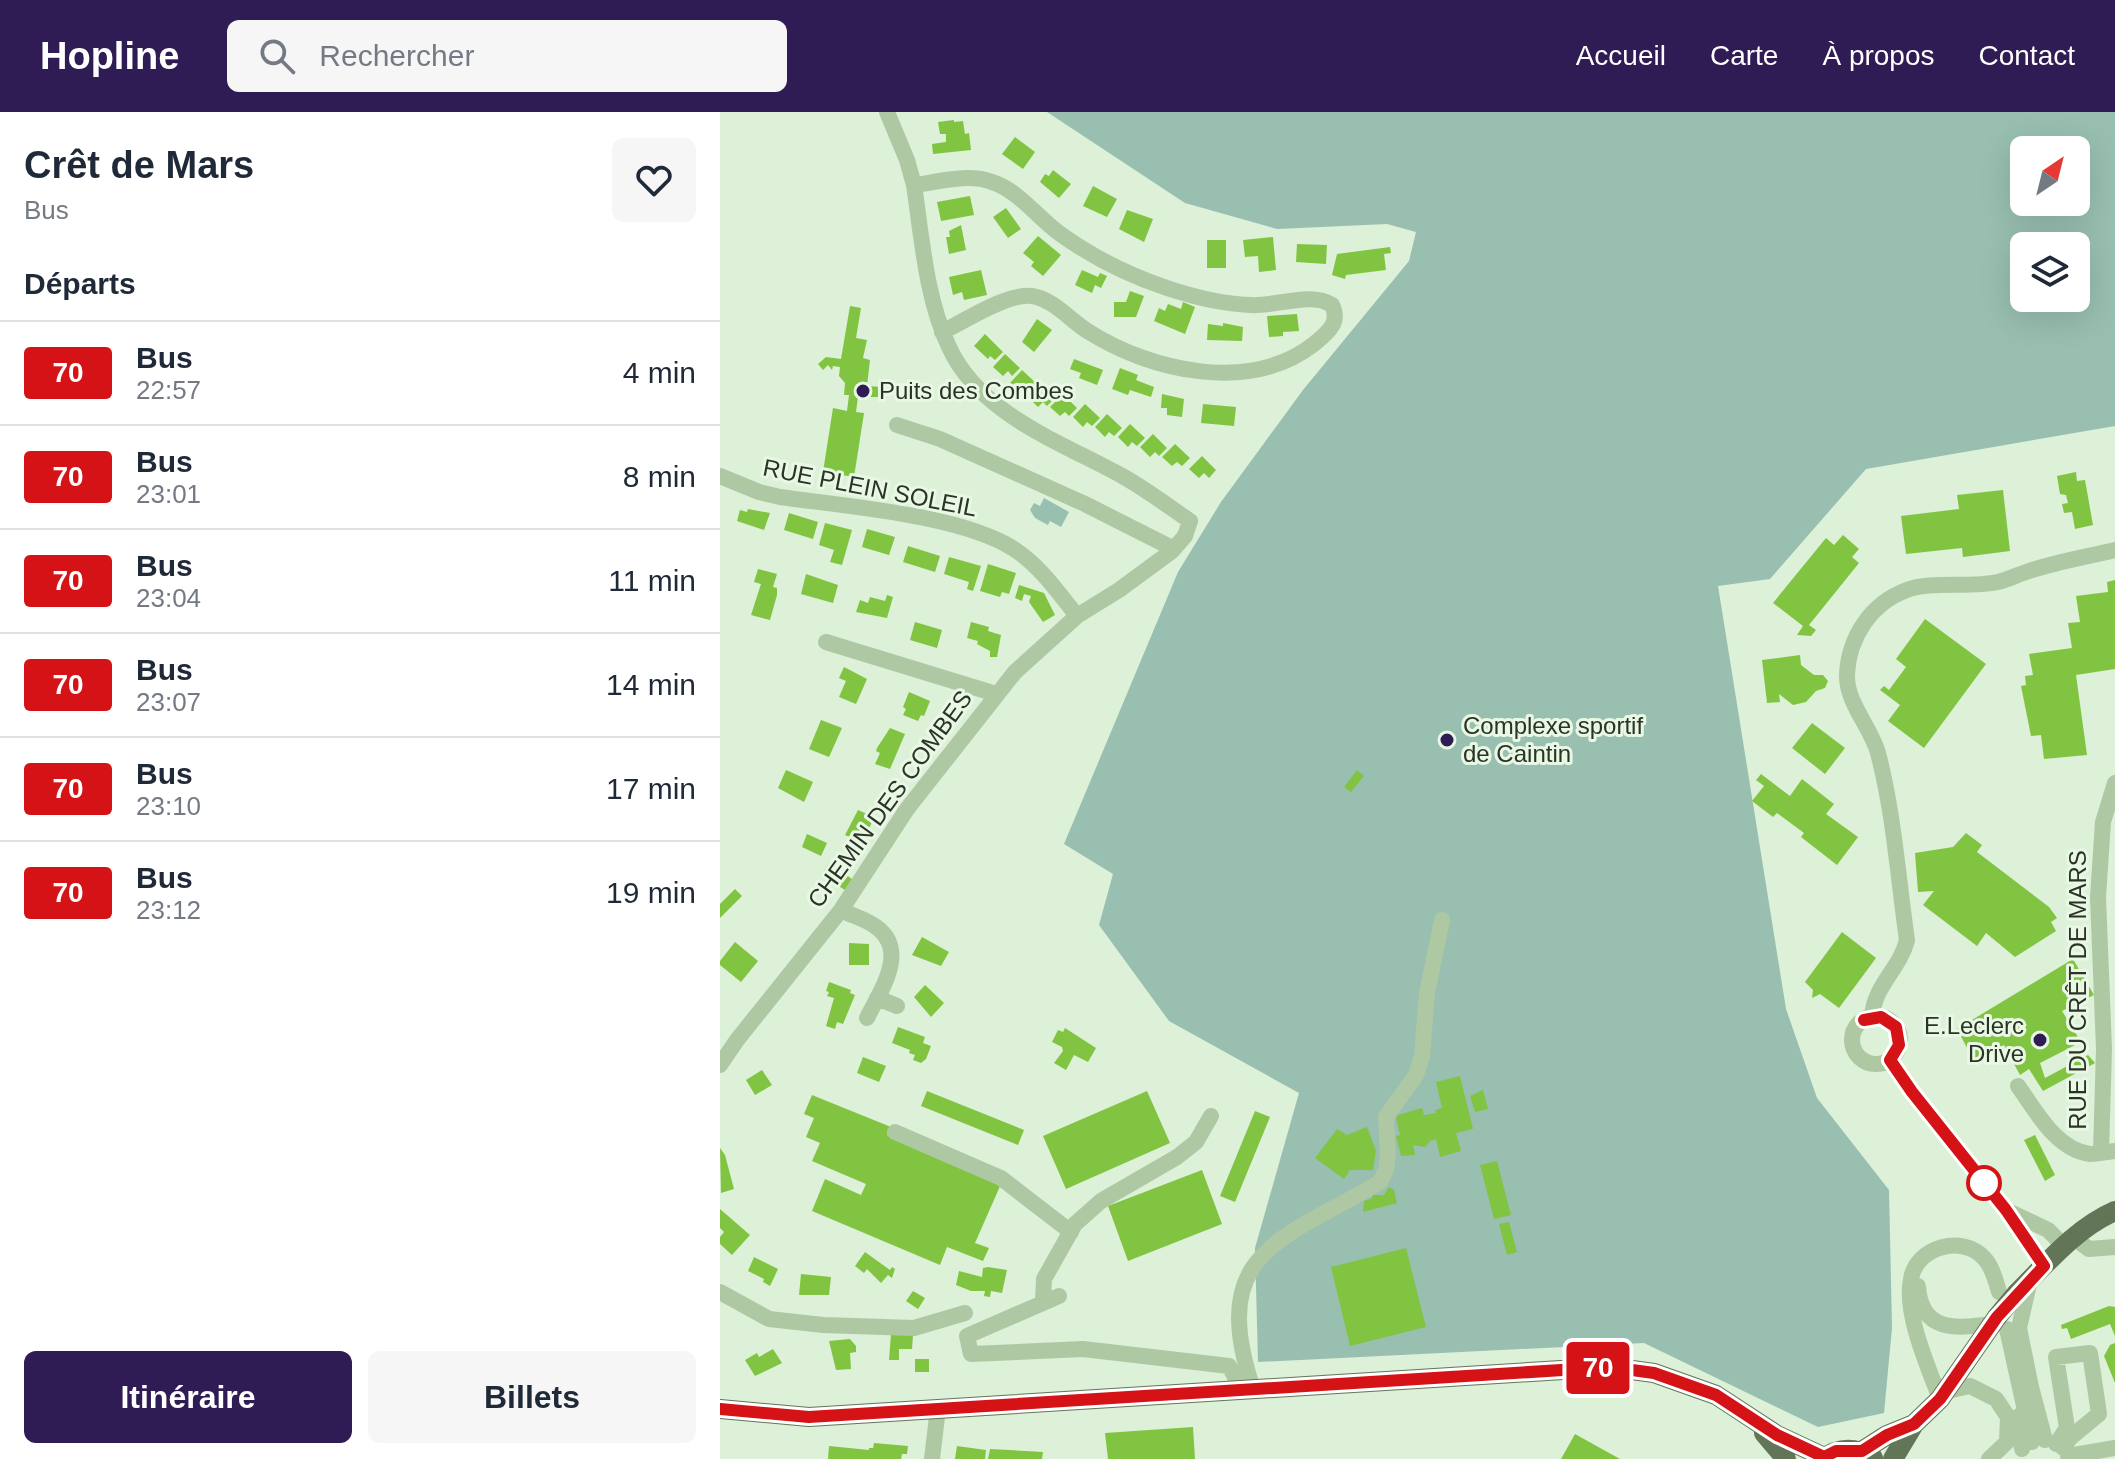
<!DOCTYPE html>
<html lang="fr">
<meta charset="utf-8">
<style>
body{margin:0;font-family:Helvetica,sans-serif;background:#f6f6f7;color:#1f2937;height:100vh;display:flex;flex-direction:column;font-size:30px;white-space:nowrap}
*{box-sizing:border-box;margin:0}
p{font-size:26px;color:#747a83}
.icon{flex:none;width:44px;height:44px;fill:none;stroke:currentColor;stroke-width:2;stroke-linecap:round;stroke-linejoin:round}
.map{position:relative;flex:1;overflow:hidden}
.drawer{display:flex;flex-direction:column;background:#fff;width:720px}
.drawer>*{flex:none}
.badge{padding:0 16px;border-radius:6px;font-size:28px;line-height:52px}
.needle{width:52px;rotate:35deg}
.buttons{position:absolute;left:1290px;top:24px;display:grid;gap:16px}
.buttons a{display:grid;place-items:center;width:80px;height:80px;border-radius:12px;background:#fff;box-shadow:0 8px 32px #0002;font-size:40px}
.map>.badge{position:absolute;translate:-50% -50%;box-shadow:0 0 0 4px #fff}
h2{padding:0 24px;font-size:30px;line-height:72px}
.round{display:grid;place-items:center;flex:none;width:84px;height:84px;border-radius:12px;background:#f6f6f7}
.headline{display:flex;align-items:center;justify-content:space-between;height:136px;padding:0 24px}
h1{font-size:38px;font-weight:700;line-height:60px}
.cta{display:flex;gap:16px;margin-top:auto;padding:16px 24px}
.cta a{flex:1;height:92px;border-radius:12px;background:#2f1c54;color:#fff;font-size:32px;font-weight:700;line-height:92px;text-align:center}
.cta a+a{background:#f6f6f7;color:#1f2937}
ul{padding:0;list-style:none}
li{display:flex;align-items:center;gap:24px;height:104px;padding:0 24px;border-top:2px solid #e0e1e3}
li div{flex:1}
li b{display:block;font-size:30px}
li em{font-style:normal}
li .badge{min-width:88px;font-weight:700;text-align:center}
header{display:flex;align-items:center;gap:48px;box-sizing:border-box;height:112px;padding:0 40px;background:#2f1c54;color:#fff}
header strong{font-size:38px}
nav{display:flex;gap:44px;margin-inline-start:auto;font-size:28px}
.search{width:560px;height:72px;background:#f6f6f7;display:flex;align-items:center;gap:20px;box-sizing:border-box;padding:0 28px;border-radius:12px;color:#747a83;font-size:30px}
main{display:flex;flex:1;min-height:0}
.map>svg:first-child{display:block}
.green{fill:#98bfb0;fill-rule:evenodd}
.building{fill:#81c442}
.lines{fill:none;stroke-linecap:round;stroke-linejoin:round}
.minor{stroke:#aec8a4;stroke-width:16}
.major{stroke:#637557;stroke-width:20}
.major-bridge{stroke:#637557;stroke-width:20}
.line-casing{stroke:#fff;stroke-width:18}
.line{stroke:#d51317;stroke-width:12}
.poi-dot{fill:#2f1c54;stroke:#e8f8e4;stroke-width:3}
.stop-dot{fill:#fff;stroke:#d51317;stroke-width:4}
.labels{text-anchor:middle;stroke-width:6;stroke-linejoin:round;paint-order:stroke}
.poi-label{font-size:24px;fill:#2b3326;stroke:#e8f8e4;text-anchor:start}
.street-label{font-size:24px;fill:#2b3326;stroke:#e8f8e4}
</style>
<header>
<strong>Hopline</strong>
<div class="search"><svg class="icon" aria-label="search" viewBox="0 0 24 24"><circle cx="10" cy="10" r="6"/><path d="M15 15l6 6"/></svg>Rechercher</div>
<nav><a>Accueil</a><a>Carte</a><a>À propos</a><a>Contact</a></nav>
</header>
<main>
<section class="drawer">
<div class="headline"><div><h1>Crêt de Mars</h1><p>Bus</p></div><a class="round"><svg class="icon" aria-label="heart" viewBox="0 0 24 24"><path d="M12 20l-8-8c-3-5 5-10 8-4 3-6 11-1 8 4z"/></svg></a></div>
<h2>Départs</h2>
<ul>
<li><span class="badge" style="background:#d51317;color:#fff">70</span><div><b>Bus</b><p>22:57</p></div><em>4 min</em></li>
<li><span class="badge" style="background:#d51317;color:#fff">70</span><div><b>Bus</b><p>23:01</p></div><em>8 min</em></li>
<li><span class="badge" style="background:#d51317;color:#fff">70</span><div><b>Bus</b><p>23:04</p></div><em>11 min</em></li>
<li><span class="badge" style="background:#d51317;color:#fff">70</span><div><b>Bus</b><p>23:07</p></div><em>14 min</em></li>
<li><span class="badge" style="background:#d51317;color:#fff">70</span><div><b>Bus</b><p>23:10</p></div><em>17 min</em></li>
<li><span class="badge" style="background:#d51317;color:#fff">70</span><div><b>Bus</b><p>23:12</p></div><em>19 min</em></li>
</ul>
<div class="cta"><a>Itinéraire</a><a>Billets</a></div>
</section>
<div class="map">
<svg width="1395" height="1347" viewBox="0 0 1395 1347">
<rect width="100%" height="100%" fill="#ddf0d8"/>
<path class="green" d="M327,0h1068v314l-249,43 -96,110 -52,7 68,423 31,89 72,92 3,138 -8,85 -66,14 -174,-84 -386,19 -3,-114 44,-155 -130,-72 -70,-96 14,-51 -49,-30 114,-272 43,-70 82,-112 106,-129 7,-29 -29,-8 -110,5 -92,-26zM1304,38h52v52h-52zM1304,134h52v52h-52z
M324,386l25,14 -8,15 -11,-6 -2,4 -13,-7 -5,-8 4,-7 6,3z"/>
<path class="building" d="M234,8v2l9,-1 2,13 4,-1 2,17 -38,4 -1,-10 14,-2v-8h-6l-2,-12z
M295,25l20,15 -12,17 -21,-15z
M333,58l18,14 -12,14 -19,-16 5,-8 4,2z
M373,74l24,13 -10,18 -24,-11z
M250,84l4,19 -33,6 -4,-19z
M286,96l15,21 -13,9 -15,-21z
M407,98l26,9 -9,23 -25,-13z
M241,113l5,25 -17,4 -3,-17h4l-1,-6z
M318,124l23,19 -18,21 -12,-10 3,-4 -11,-9z
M553,125l3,33 -17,2 -1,-16 -13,1 -2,-17z
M487,128h19v28h-19z
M577,132l30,1 -1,19 -30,-2z
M670,135l1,6 -7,1 2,16 -40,5 -1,4 -13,-4 5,-21z
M261,158l6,25 -23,5 -2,-8 -9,3 -4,-18z
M362,158l16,7 2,-4 7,3 -6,12 -6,-3 -3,8 -17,-8z
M410,179l14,5 -8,21h-22v-15h12z
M463,190l12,5 -10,27 -31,-13 5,-13 6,3 3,-7 13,5z
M130,194l11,2 -5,30 11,2 -4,18 7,2 -3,26 15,1 -2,10h-22l-2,15 8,1 -10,64 -31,-5 10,-64 14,3 2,-16h-5l1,-12 -6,-7 1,-9 -7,-1 -1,4 -4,-5 -5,5 -5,-6 8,-7 15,2z
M577,202l2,17 -16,1v4l-14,1 -2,-21z
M317,207l15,11 -18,22 -12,-10z
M503,211l20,4 -1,14 -35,-1 1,-16 15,2z
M265,222l18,18 -8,8 -5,-4 -2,3 -14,-13z
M285,242l15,14 -8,8 -4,-5 -5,5 -10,-9z
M354,247l29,11 -6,15 -18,-7 2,-5 -11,-4z
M400,256l18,7 -2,5 18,7 -3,10 -21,-7 -2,5 -16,-6z
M302,258l15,14 -8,8 -5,-5 -4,5 -10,-9z
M321,272l14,14 -8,8 -4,-4 -5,5 -10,-10z
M343,282l14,14 -8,8 -4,-4 -5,4 -10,-9z
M442,282l22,5 -2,18 -15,-2v-7h-6z
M365,292l15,14 -8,8 -5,-4 -4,5 -10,-10z
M483,292l33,3 -2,19 -33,-3z
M387,302l15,14 -8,8 -5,-4 -4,5 -10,-10z
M410,312l15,14 -8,8 -5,-4 -4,5 -10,-10z
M433,322l14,14 -8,8 -4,-4 -5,5 -10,-10z
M455,332l15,14 -8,8 -5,-4 -5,4 -10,-9z
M482,344l14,14 -7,8 -5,-5 -5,5 -10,-9z
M1356,360l1,9 8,-1 8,45 -18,4 -3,-17 -8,1 -2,-9 6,-1 -2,-8 -6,-1 -3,-18z
M1283,378l7,61 -47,6 -1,-9 -56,6 -5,-38 58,-7 -2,-14z
M28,397l22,4 -6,17 -27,-9 3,-11 7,2z
M69,401l29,9 -5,17 -29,-9z
M105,411l27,7 -10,35 -12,-3 4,-12 -15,-5z
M147,417l28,8 -6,18 -27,-8z
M1123,423l16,14 -7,8 7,6 -50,62 7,5 -5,6 -14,-1 6,-9 -30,-23 53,-65 8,7z
M188,434l32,10 -5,16 -32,-10z
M229,445l32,9 -8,25 -6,-2 2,-7 -25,-8z
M268,452l28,9 -7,21 -7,-2 -2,5 -20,-6z
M38,457l19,5 -4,13 4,1v7l-7,25 -19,-5 10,-31 -7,-2z
M86,462l32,11 -5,18 -32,-9z
M1395,468v89l-39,6 11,80 -43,4 -3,-24 -10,1 -10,-50 5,-1 -1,-9 8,-1 -4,-21 43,-6 -4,-25 12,-1 -4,-26 32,-4 -1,-10z
M299,473l25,8 11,22 -12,7 -14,-20 2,-6 -7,-2 -2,7 -7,-3z
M167,483l6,2 -6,21 -31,-6 4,-12 8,3 2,-6 15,4z
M1205,507l61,45 -62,84 -36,-27 12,-16 -20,-15 4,-4 5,4 17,-23 -10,-8z
M195,510l27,8 -5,18 -27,-8z
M251,510l18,5 -1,4 13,4 -4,22h-7v-6l-13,-7 1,-3 -11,-3z
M1080,543l1,10 13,10h9l5,6 -3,7 -9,3 -10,11 -13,3 -14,-11 1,8 -13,1 -5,-43z
M124,555l23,12 -11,25 -17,-7 7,-16 -7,-3z
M189,580l21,9 -6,15 -3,-1 -3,6 -15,-6 3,-6 -3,-2z
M101,608l21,8 -13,29 -20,-8z
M1092,611l33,25 -20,26 -33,-26z
M170,616l15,6 -15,35 -15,-5 5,-11 -4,-2 1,-3z
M66,658l27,12 -9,20 -26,-14z
M637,658l7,6 -13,16 -7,-5z
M1041,662l29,22 12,-17 32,25 -8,10 32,23 -21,28 -36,-28 3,-4 -27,-20 -4,4 -21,-16 12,-15 -8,-6z
M138,698l16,7 -11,26 -18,-8z
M1246,721l16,12 -5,7 72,55 8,11 -6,4 5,9 -41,26 -29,-24 -9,13 -54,-41 11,-14 -16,1 -3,-39 38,-6z
M87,722l20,9 -6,13 -19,-9z
M109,751l23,16 -7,11 -24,-15z
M15,777l7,7 -22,22v-14z
M1122,820l34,26 -37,50 -19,-14 -8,4 1,-8 -8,-8z
M202,825l27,15 -8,14 -29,-11z
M15,830l23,19 -17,21 -21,-17v-4z
M129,831l20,1v21h-20z
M1353,847l21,36 -32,16 19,31 -41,21 5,15 43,-23 7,8 -52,28 -14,-22 -9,6 -16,-30 -30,16 -17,-32z
M109,870l22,8 -1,3 5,2 -12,29 -6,-2 -2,7 -9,-3 8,-28 -7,-2 2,-4 -3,-1z
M205,873l19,18 -13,14 -17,-20z
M178,915l27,10 -2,6 8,3 -5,13 -5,4 -8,-3 2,-5 -6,-2 1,-3 -18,-7z
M345,916l31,20 -8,14 -14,-7 -8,15 -12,-7 9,-12 -1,-4 -10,-5 6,-12 5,2z
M143,945l23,9 -7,16 -22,-9z
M42,958l10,15 -17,10 -9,-15z
M740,964l13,53 -17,4 5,18 -21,6 -4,-18 -6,2 -5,6 -12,-2 2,10 -14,1 -5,-20 4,-1 -4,-17 2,-3 24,-7 2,7 12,-2 -1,-3 7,-2 -6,-26z
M763,978l5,19 -13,3 -5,-16z
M207,979l97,39 -6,15 -97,-39z
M427,979l23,52 -104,46 -23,-53z
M92,983l79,32 -4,8 114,49 -26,59 14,5 -6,13 -36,-14 -7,18 -128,-54 13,-32 36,16 5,-11 -54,-23 8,-18 -14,-6 8,-19 -10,-4z
M535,999l15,6 -35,85 -15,-6z
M647,1015l9,24 -3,19h-23l-6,9 -29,-21 22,-29 10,6z
M1315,1023l20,40 -10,6 -21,-41z
M0,1036l5,7 9,34 -13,4z
M777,1049l14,54 -17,4 -14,-54z
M482,1058l20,54 -94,37 -20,-55z
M669,1075l5,3 3,13 -34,9 1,-11 7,-2 2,-4h11z
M0,1097l30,26 -18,20 -12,-11v-7l4,-5 -4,-4z
M789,1110l8,30 -10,3 -8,-31z
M686,1136l20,79 -76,19 -19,-79z
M145,1140l25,18 2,-3 3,2 -3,9 -4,-3 -7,8 -14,-14 -3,4 -9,-7z
M34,1145l24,12 -8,17 -7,-4 1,-3 -16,-8z
M268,1155l19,3 -5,23 -11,-2 -1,6 -6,-1 1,-5h-14l-15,-6 3,-14 23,6 1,-9z
M81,1162l30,3 -2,18h-30z
M193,1179l12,7 -7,11 -12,-8z
M1389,1194l6,1v29l-5,-12 -39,15 -4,-11 -5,1 -1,-4z
M171,1222l22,1 -1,14h-13v11h-10z
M130,1227l6,7v6l-6,1 1,16 -15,1 -7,-29z
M1395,1231v40l-11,-27 6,-11z
M53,1237l9,14 -27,13 -10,-16 12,-7 2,4z
M195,1247h14v13h-14z
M473,1315l2,32h-87l-3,-26z
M855,1322l45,25h-59z
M154,1331l34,3 -1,8h-5l-1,5h-73l1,-13 40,4v-2h4z
M237,1334l29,4 -1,9h-30z
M270,1337l53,3 -1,7h-54z"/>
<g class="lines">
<path class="minor" d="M167,0l20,48 7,25
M177,313l43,14 145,65 89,45
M0,364l39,16 21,5c64,9 181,18 234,52 26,17 44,43 63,67
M106,530l170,52
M121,798c10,5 20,8 29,13 42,23 12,65 -3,95
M157,886l20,8
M1132 928a24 24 0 1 1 48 0a24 24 0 1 1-48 0Z
M1152,905c2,-32 28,-48 35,-77 -9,-62 -13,-126 -29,-187 -7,-26 -32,-50 -31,-79 2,-37 24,-71 60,-84 23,-9 64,-2 91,-8 9,-2 19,-7 28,-10 29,-10 60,-15 89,-22
M1170,948l22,32 94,118 38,56
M0,953l17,-25 104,-130 66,-101 108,-137 62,-56 42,-26 53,-39 13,-15 5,-15c-22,-15 -43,-31 -66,-44 -61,-34 -144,-62 -175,-130 -23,-49 -27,-108 -35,-162 24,-3 54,-12 78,-3 26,8 45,35 67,51 33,24 69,42 108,55 27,9 54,16 83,17 26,2 61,-14 82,0 9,18 -5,28 -18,39 -64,50 -163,27 -225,-12 -18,-11 -36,-33 -57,-36 -25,-3 -67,25 -90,36
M1298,974c18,25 38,64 72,68 7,0 17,-2 25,-3
M175,1020l106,46 70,54
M1381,1040l3,-103 -6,-152 5,-75 12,-39
M1286,1098l42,20 16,16
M1354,1126l15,11 26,-2
M1310,1168l-11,48 12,59 14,53
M1198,1174c3,48 40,42 74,38
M0,1180l49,27 54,6 91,3 51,-15
M339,1184l-92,40 4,18 112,-5 146,17 13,24
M323,1190l1,-23 31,-55 26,-23 76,-44 19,-15 15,-26
M1287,1217l25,113
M533,1277c-46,-138 28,-148 127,-207l6,-12 2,-16 -2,-37 30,-42 6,-19 5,-63 15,-73
M1223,1280l27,-6 26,13 12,18 -1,25 -18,17
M1220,1287c-12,-33 -36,-85 -29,-120 5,-32 51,-45 73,-21 8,8 12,23 15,34
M1299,1304l3,33
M1336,1332l11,-16 -11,-71 34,-4 9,61 -29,24 -7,10
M1348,1344l47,-8
M212,1347l6,-51"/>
<path class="major" d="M1297,1181c30,-30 59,-65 98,-82
M0,1297l89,8 801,-50 44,6 62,22 61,40 47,22
M1044,1321l22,26
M1142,1339l25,-16 27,-11
M1102,1347c17,-12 34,-12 51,-1
M1173,1347l21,-35 26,-25 57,-82"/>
<path class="major-bridge" d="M1277,1205l20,-24"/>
</g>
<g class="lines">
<defs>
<path id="line" d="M0,1297l89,8 801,-50 44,6 62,22 61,40 47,22 12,-6h26l25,-16 27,-11 26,-25 57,-82 47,-51 -38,-56 -94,-118 -22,-32 9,-15 -3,-18 -15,-10 -17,3"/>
</defs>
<use href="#line" class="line-casing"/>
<use href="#line" class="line"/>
</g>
<g class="poi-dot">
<circle cx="143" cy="279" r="8"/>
<circle cx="727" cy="628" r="8"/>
<circle cx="1320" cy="928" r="8"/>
</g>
<circle class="stop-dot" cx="1264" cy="1071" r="16"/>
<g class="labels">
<g class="poi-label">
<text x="159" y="287">Puits des Combes</text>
<text x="743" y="622">Complexe sportif<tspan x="743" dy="28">de Caintin</tspan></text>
<text x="1304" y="922" text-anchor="end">E.Leclerc<tspan x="1304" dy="28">Drive</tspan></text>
</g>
<g class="street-label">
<text transform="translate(150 376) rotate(11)" y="8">RUE PLEIN SOLEIL</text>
<text transform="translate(170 687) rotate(-54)" y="8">CHEMIN DES COMBES</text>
<text transform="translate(1358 878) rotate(-90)" y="8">RUE DU CRÊT DE MARS</text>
</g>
</g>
</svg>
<div class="buttons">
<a><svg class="needle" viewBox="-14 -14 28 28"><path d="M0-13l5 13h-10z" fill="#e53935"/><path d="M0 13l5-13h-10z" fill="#747a83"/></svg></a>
<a><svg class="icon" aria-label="layers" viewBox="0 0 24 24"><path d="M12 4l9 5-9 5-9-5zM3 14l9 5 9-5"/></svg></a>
</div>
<b class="badge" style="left:878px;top:1256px;background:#d51317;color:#fff">70</b>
</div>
</main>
